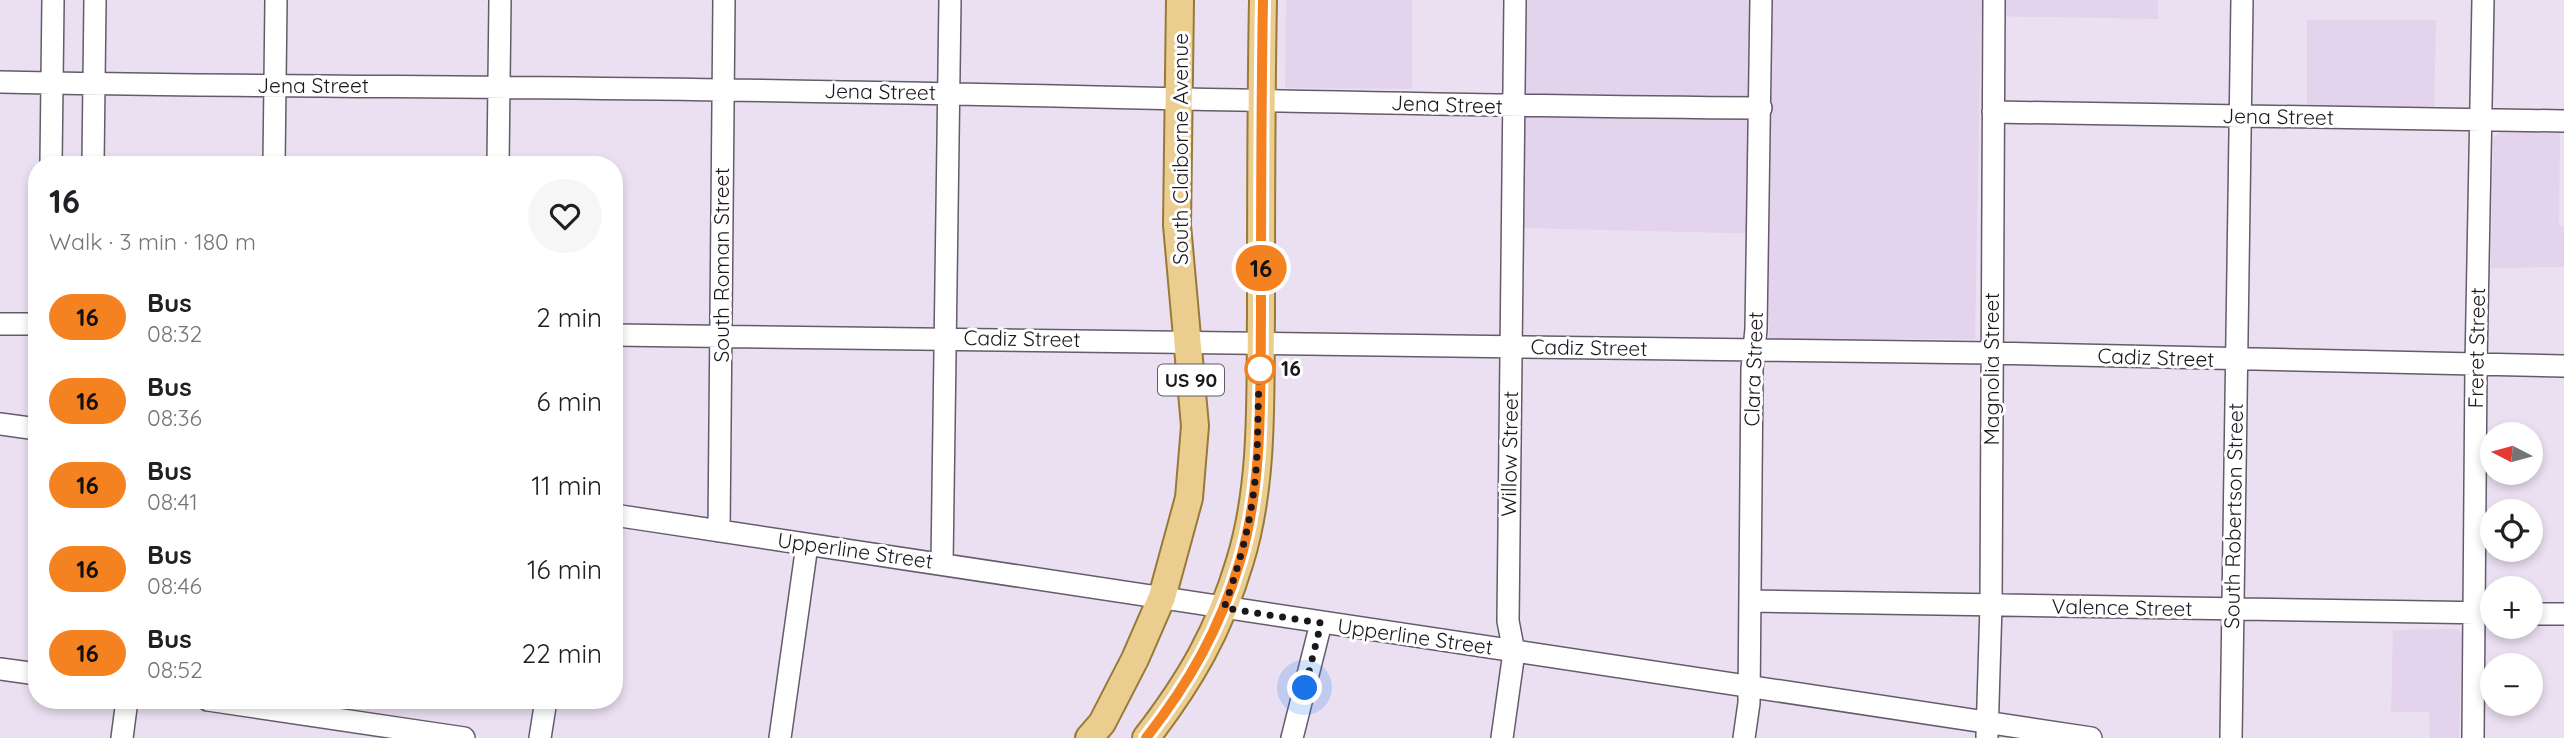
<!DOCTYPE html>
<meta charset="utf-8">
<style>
body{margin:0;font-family:Quicksand,sans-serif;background:#f6f6f6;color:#202124;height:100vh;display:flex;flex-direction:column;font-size:26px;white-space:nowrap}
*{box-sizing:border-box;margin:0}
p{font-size:23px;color:#757577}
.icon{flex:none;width:38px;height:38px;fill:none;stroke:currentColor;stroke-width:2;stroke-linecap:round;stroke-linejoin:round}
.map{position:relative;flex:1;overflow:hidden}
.side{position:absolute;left:28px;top:156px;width:595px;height:553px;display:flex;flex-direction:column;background:#fff;border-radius:28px;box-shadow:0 4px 10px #0003}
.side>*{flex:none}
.badge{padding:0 14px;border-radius:23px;font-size:24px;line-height:46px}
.needle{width:46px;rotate:276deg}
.tools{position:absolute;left:2480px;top:422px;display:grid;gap:14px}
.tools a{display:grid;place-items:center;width:63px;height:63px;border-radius:50%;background:#fff;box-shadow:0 4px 10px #0003;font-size:35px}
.you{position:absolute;width:35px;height:35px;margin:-18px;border:5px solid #fff;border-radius:50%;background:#1a73e8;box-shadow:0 0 0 10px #1a73e833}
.map>.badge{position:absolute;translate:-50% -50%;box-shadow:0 0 0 4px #fff}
.round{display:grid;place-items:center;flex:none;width:74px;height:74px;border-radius:37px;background:#f6f6f6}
.head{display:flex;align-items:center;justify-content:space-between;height:119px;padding:0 21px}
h1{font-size:33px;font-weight:800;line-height:52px}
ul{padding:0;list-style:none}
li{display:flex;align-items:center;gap:21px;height:84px;padding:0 21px}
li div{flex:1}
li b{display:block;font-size:26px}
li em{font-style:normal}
li .badge{min-width:77px;font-weight:700;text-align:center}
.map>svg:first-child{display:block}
.built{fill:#e3d3ec}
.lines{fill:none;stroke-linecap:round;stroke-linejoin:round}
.minor-casing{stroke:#655b6a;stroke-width:24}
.major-casing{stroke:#997937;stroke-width:30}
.minor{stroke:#fff;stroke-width:21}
.major{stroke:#ebce8f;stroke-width:26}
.line-casing{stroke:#fff;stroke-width:16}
.line{stroke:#f58220;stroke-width:10}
.walk{stroke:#1b171d;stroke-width:7;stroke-dasharray:0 12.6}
.stop-dot{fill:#fff;stroke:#f58220;stroke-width:3.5}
.labels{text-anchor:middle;stroke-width:6;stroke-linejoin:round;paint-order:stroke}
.shield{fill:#fff;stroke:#5f5d61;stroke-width:2}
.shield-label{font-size:19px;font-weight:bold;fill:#1b171d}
.street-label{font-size:21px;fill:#1b171d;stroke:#fff}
.stop-label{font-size:21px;font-weight:bold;fill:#1b171d;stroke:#fff;text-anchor:start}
</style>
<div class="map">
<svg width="2564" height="738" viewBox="0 0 2564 738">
<rect width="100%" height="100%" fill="#ebe0f2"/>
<path class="built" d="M1286,0h126v89l-127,-1z
M1527,0h631v19l-177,-3 -6,323h-206l-1,-105 -245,-6z
M2307,20h129l-2,92 -127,-4z
M2501,132l59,1 -1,93h5v41l-73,1 2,-130z
M2458,629l4,5 -3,104h-29l-1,-26h-38l2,-82z"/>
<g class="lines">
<defs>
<path id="minor" d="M0,82c242,5 484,4 725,8 346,5 690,16 1036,18
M1993,112l571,9
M51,164l2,-164
M93,164l2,-164
M274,164l2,-164
M498,164l2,-164
M0,324h37
M614,335l1378,18 572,13
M0,424l37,5
M614,515l1477,223
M719,531l5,-531
M942,564l8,-564
M1751,601l741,12
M2530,614h34
M0,669l37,5
M208,700l256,38
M1987,736l4,-131 3,-605
M122,738l5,-38
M540,738l6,-38
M780,738l27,-193
M1292,738l29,-115
M1502,738l12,-86 -6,-31 7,-621
M1744,738l5,-35 3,-334 4,-40 5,-329
M2231,738l11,-738
M2473,738l3,-373 7,-365"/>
<path id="major" d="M1089,738l13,-15 33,-64 27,-62 27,-99 6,-72 -18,-201 3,-225
M1146,738c44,-57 73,-107 94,-177 24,-78 20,-167 21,-248 0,-104 0,-209 2,-313"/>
</defs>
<use href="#minor" class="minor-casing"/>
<use href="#major" class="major-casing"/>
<use href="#minor" class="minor"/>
<use href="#major" class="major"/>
</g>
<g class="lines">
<defs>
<path id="line" d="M1146,738c43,-55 74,-109 94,-177 23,-77 20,-163 21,-242 0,-107 0,-213 2,-319"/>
</defs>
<use href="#line" class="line-casing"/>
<use href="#line" class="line"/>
<path class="walk" d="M1260,369c-3,33 -1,76 -5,112 -5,45 -16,85 -31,127l97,15 -16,65"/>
</g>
<circle class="stop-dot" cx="1260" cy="369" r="14"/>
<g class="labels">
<rect class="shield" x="1158" y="364.5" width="66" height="31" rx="5"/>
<g class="shield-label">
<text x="1191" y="387">US 90</text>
</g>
<g class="street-label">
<text x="313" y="93">Jena Street</text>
<text transform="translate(880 92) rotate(1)" y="7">Jena Street</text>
<text transform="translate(1447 105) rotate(2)" y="7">Jena Street</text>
<text transform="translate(2278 117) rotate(1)" y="7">Jena Street</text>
<text transform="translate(1181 149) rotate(-90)" y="7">South Claiborne Avenue</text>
<text transform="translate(722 265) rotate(-90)" y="7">South Roman Street</text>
<text transform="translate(1022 339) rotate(1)" y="7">Cadiz Street</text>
<text transform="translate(1589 348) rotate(1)" y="7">Cadiz Street</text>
<text transform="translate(2477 348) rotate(-89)" y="7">Freret Street</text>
<text transform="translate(2156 358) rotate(2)" y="7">Cadiz Street</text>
<text transform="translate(1754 369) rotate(-88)" y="7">Clara Street</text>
<text transform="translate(1992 369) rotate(-90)" y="7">Magnolia Street</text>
<text transform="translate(1510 454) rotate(-89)" y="7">Willow Street</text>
<text transform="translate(2234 516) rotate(-89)" y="7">South Robertson Street</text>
<text transform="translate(855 551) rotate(8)" y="7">Upperline Street</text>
<text transform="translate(2122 608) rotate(1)" y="7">Valence Street</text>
<text transform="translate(1415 637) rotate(8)" y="7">Upperline Street</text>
</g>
<g class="stop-label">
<text x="1281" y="376">16</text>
</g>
</g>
</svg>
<div class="tools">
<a><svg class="needle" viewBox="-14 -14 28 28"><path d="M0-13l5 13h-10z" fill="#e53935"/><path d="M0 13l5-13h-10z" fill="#757577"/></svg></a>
<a><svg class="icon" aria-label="locate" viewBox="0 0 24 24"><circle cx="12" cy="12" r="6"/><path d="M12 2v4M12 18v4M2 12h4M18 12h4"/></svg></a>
<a>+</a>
<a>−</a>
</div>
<div class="you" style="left:1305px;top:688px"></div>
<b class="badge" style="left:1261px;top:268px;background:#f58220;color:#111">16</b>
<section class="side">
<div class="head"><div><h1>16</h1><p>Walk · 3 min · 180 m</p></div><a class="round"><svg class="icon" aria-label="heart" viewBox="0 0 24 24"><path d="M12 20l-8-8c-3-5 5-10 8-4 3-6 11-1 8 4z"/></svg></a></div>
<ul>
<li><span class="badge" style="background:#f58220;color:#111">16</span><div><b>Bus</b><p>08:32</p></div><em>2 min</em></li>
<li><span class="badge" style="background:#f58220;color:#111">16</span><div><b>Bus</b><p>08:36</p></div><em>6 min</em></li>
<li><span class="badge" style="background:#f58220;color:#111">16</span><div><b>Bus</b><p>08:41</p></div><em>11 min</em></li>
<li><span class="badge" style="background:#f58220;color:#111">16</span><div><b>Bus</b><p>08:46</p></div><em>16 min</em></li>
<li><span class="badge" style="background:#f58220;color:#111">16</span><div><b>Bus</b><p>08:52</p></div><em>22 min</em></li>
</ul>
</section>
</div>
